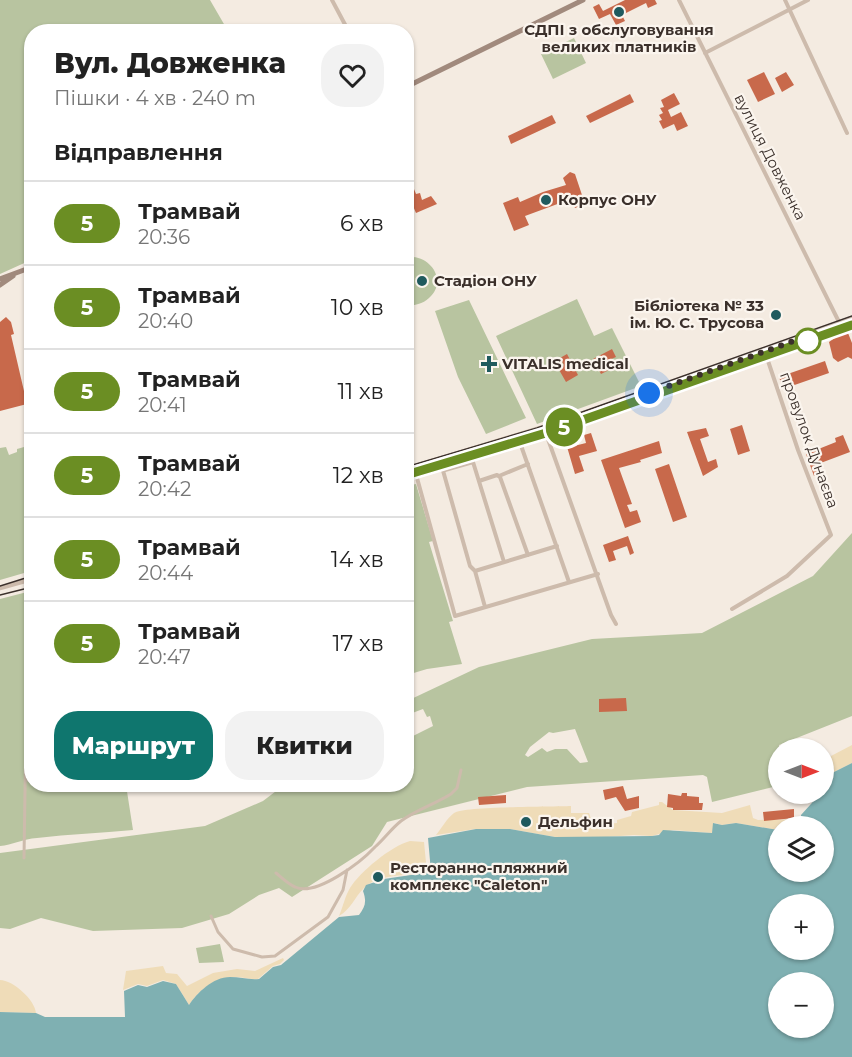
<!DOCTYPE html>
<html lang="uk">
<meta charset="utf-8">
<style>
body{margin:0;font-family:Montserrat,sans-serif;background:#f2f2f2;color:#222;height:100vh;display:flex;flex-direction:column;font-size:22px;white-space:nowrap}
*{box-sizing:border-box;margin:0}
p{font-size:20px;color:#767676}
.icon{flex:none;width:33px;height:33px;fill:none;stroke:currentColor;stroke-width:2;stroke-linecap:round;stroke-linejoin:round}
.map{position:relative;flex:1;overflow:hidden}
.drawer{position:absolute;left:24px;top:24px;width:390px;height:768px;display:flex;flex-direction:column;background:#fff;border-radius:24px;box-shadow:0 2px 4px #0004}
.drawer>*{flex:none}
.badge{padding:0 12px;border-radius:20px;font-size:21px;line-height:39px}
.needle{width:39px;rotate:90deg}
.fabs{position:absolute;left:768px;top:738px;display:grid;gap:12px}
.fabs a{display:grid;place-items:center;width:66px;height:66px;border-radius:50%;background:#fff;box-shadow:0 2px 4px #0004;font-size:30px}
.you{position:absolute;width:30px;height:30px;margin:-15px;border:4px solid #fff;border-radius:50%;background:#1a73e8;box-shadow:0 0 0 9px #1a73e833}
.map>.badge{position:absolute;translate:-50% -50%;box-shadow:0 0 0 3px #fff}
h2{padding:0 30px;font-size:22px;line-height:54px}
.round{display:grid;place-items:center;flex:none;width:63px;height:63px;border-radius:24px;background:#f2f2f2}
.summary{display:flex;align-items:center;justify-content:space-between;height:102px;padding:0 30px}
h1{font-size:28px;font-weight:800;line-height:45px}
.action{display:flex;gap:12px;margin-top:auto;padding:12px 30px}
.action a{flex:1;height:69px;border-radius:24px;background:#0f766e;color:#fff;font-size:24px;font-weight:800;line-height:69px;text-align:center}
.action a+a{background:#f2f2f2;color:#222}
ul{padding:0;list-style:none}
li{display:flex;align-items:center;gap:18px;height:84px;padding:0 30px;border-top:2px solid #e0e0e0}
li div{flex:1}
li b{display:block;font-size:22px}
li em{font-style:normal}
li .badge{min-width:66px;font-weight:700;text-align:center}
.map>svg:first-child{display:block}
.green{fill:#b8c4a0;fill-rule:evenodd}
.sand{fill:#efdcb8}
.water{fill:#7fb0b2;fill-rule:evenodd}
.building{fill:#c8694b}
.lines{fill:none;stroke-linecap:round;stroke-linejoin:round}
.pedestrian{stroke:#cdbbac;stroke-width:3}
.minor{stroke:#cdbbac;stroke-width:4}
.tertiary{stroke:#cdbbac;stroke-width:4.5}
.secondary{stroke:#a18a7d;stroke-width:5}
.tram{stroke:#3b302b;stroke-width:1.5}
.line-casing{stroke:#fff;stroke-width:14}
.line{stroke:#6b8e23;stroke-width:9}
.walk{stroke:#3b302b;stroke-width:6;stroke-dasharray:0 10.8}
.poi-dot{fill:#1f5a5e;stroke:#fbf5ee;stroke-width:2}
.stop-dot{fill:#fff;stroke:#6b8e23;stroke-width:3}
.labels{text-anchor:middle;stroke-width:4.5;stroke-linejoin:round;paint-order:stroke}
.poi-label{font-size:15px;font-weight:bold;fill:#3b302b;stroke:#fbf5ee;text-anchor:start}
.street-label{font-size:15px;fill:#3b302b;stroke:#fbf5ee}
</style>
<div class="map">
<svg width="852" height="1057" viewBox="0 0 852 1057">
<rect width="100%" height="100%" fill="#f4ebe1"/>
<path class="green" d="M0,0h210l18,31 -196,1 -1,228 -31,14z
M574,38l12,25 -33,16 -12,-25z
M407,257c22,-3 42,23 22,41 -6,6 -15,7 -22,9z
M577,299l17,37 18,-8 29,58 -104,38 -41,-88z
M469,300l57,118 -40,16 -28,-57 -23,-66z
M31,445l1,73 -3,1 2,6v46l-31,9v-132l6,-1 3,8 8,-3v-3z
M416,484l17,57 -4,1 24,79 -4,1 13,42 -35,5 -20,6 -1,-189z
M852,533v183l-73,29 -2,41 -65,16 -5,-25 -4,-2 -176,12 -140,35 -15,24 -80,51 -13,-9 -20,7 -30,19 -47,14 -89,3 -52,-13 -31,11 -10,-1v-75l205,-27 58,-25 21,-16 122,-1 1,-45 26,-13 -3,-10 -3,1 -4,-8 -16,6v-14l72,-34 113,-28 110,-6 111,-57zM575,729l13,33 -8,1 -13,-14h-12l-8,3 -5,-4 -14,9 -3,-2 5,-8 19,-15 4,1z
M31,591l1,193 94,1 7,45c-32,3 -64,4 -96,8 -14,1 -25,7 -37,8v-247z
M220,944l4,18 -25,1 -3,-15z"/>
<path class="sand" d="M852,745v18l-22,11 -4,-5 5,-13z
M659,802h3l11,8 49,3 28,-8 3,13 5,2 43,-1v7h-23v4l-42,-7 -14,2 -8,-2 -2,10 -39,-3 -21,6 -18,-1 -42,3 -37,-1 -45,-8h-35l-39,6c5,-6 11,-17 18,-22 10,-7 98,-6 117,-7v7h18l2,6 12,-1 2,6 12,-1v-3l14,-4 1,-4 27,-7z
M410,841l14,1 3,31c-18,2 -50,1 -63,15 -10,10 -13,21 -25,28 4,-9 6,-20 11,-28 10,-16 41,-42 60,-47z
M283,958l1,2 -4,4 -7,2 -15,13c-8,1 -15,-2 -23,-2 -20,0 -36,13 -46,28l-13,-21 -13,-4 -16,6 -9,-2 -15,6 3,-19 37,-5 3,7 11,1 10,12 26,-13 24,-4 18,2z
M0,980c13,0 35,20 36,33l-36,-1z"/>
<path class="water" d="M852,763v294h-852v-45l36,1 9,4h80l-1,-26 14,-6 9,2 16,-6 13,3 13,21c8,-12 24,-28 41,-28 10,0 19,3 29,2l14,-12 8,-2 58,-48 20,-2c6,-8 8,-13 4,-24l3,-6 18,-6 47,-7 -3,-34 48,-9h34l45,8 97,-1 7,-1 4,-5 49,3 1,-10 9,2 14,-2 42,7v42h46v-46h-23v-11l19,-21h4l6,-20zM824,904v46h-46v-46zM824,982v46h-46v-46z"/>
<path class="building" d="M625,0h30l2,4 -9,4 -2,-5 -24,12 3,6 -9,4 -6,-11 -11,5 -6,-12 6,-3 4,7z
M764,72l11,22 -17,8 -11,-22z
M786,72l8,13 -12,7 -7,-14z
M674,93l6,11 -12,6 3,7 10,-5 7,14 -11,5 -3,-7 -11,5 -4,-8 3,-1 -3,-5 4,-2 -3,-5 4,-1 -3,-7z
M630,94l4,8 -44,21 -4,-7z
M552,115l4,8 -45,21 -3,-8z
M406,169l10,25 4,-1 2,7 9,-4 6,8 -21,9 -3,-7 -7,3v-11l5,-3 -3,-7 -2,1z
M570,172l5,2 10,30 -10,4 -4,-9 -46,17 4,9 -15,6 -11,-28 15,-6 2,5 23,-10 23,-7 -3,-7z
M6,317l5,5 3,12 -3,1 16,69 -27,7v-89z
M842,333h6l4,10v16l-4,-2 -10,5 -5,-4 -4,-16z
M612,349l4,8 -7,3 4,8 -12,6 -8,-15z
M567,354l11,21 -12,7 -8,-14 6,-3 -4,-7z
M825,361l4,12 -46,16 -4,-12z
M742,425l8,26 -12,4 -8,-26z
M706,428l3,8 -9,3 8,23 8,-3 2,8 -15,9 -16,-44z
M591,433l6,18 -18,5 5,15 -9,3 -10,-34 7,-2 2,8 12,-3 -2,-8z
M843,435l7,17 -32,12 4,10 -8,2 -8,-22 30,-12 -1,-4z
M659,441l3,12 -22,7 1,2 -22,6 13,36 -5,1 3,7 7,-2 4,12 -16,6 -24,-68z
M669,464l18,53 -14,5 -18,-53z
M628,536l6,17 -4,2 -3,-9 -14,5 3,9 -7,2 -6,-17z
M626,698l1,13 -28,1v-13z
M623,786l4,13 12,-3v12l-14,3 -9,-14 -11,3 -2,-10z
M682,793h5v3l12,1v6h4l-1,7h-29v-2l-6,-1 1,-13 13,2z
M506,795v8l-27,2 -1,-8z
M794,809v9l-30,3 -1,-9z"/>
<g class="lines">
<path class="pedestrian" d="M25,780h7
M24,858l3,-201 3,-77
M276,873c6,5 12,11 19,14 21,10 66,-25 80,-40 10,-9 16,-18 26,-26 15,-11 34,-17 50,-27l6,-6 4,-18
M211,916l7,16 15,17 29,8 13,-1 53,-39 15,-27 4,-20"/>
<path class="minor" d="M332,0l17,32
M679,0l161,324
M785,0l62,133
M705,53l103,-53
M544,428l67,187 5,9
M518,437l51,145
M440,460l30,106 5,5 10,36
M414,467l41,149 143,-42
M442,468l3,2 28,-8 31,100
M499,476l29,-12
M479,481l18,-6 3,2 28,78
M475,571l82,-25
M732,609l55,-33 44,-41 -33,-85 -33,-98"/>
<path class="tertiary" d="M406,469l209,-64 237,-86
M0,588l32,-9"/>
<path class="secondary" d="M406,87l177,-87
M0,279l32,-12
M0,285l13,-9"/>
<path class="tram" d="M714,374l82,-29
M406,467l131,-39 315,-112
M0,586l32,-10
M0,595l32,-8"/>
</g>
<g class="lines">
<defs>
<path id="line" d="M406,475l140,-42 306,-108"/>
</defs>
<use href="#line" class="line-casing"/>
<use href="#line" class="line"/>
<path class="walk" d="M649,393l153,-55 6,3"/>
</g>
<g class="poi-dot">
<circle cx="619" cy="12" r="6"/>
<circle cx="546" cy="200" r="6"/>
<circle cx="422" cy="281" r="6"/>
<circle cx="776" cy="315" r="6"/>
<path d="M486 355h6v6h6v6h-6v6h-6v-6h-6v-6h6z"/>
<circle cx="526" cy="822" r="6"/>
<circle cx="378" cy="877" r="6"/>
</g>
<circle class="stop-dot" cx="808" cy="341" r="12"/>
<g class="labels">
<g class="poi-label">
<text x="619" y="35" text-anchor="middle">СДПІ з обслуговування<tspan x="619" dy="17">великих платників</tspan></text>
<text x="558" y="205">Корпус ОНУ</text>
<text x="434" y="286">Стадіон ОНУ</text>
<text x="764" y="311" text-anchor="end">Бібліотека № 33<tspan x="764" dy="17">ім. Ю. С. Трусова</tspan></text>
<text x="502" y="369">VITALIS medical</text>
<text x="538" y="827">Дельфин</text>
<text x="390" y="873">Ресторанно-пляжний<tspan x="390" dy="17">комплекс "Caleton"</tspan></text>
</g>
<g class="street-label">
<text transform="translate(770 157) rotate(63)" y="5">вулиця Довженка</text>
<text transform="translate(809 440) rotate(70)" y="5">провулок Дунаєва</text>
</g>
</g>
</svg>
<div class="fabs">
<a><svg class="needle" viewBox="-14 -14 28 28"><path d="M0-13l5 13h-10z" fill="#e53935"/><path d="M0 13l5-13h-10z" fill="#767676"/></svg></a>
<a><svg class="icon" aria-label="layers" viewBox="0 0 24 24"><path d="M12 4l9 5-9 5-9-5zM3 14l9 5 9-5"/></svg></a>
<a>+</a>
<a>−</a>
</div>
<div class="you" style="left:649px;top:393px"></div>
<b class="badge" style="left:564px;top:427px;background:#6b8e23;color:#fff">5</b>
<section class="drawer">
<div class="summary"><div><h1>Вул. Довженка</h1><p>Пішки · 4 хв · 240 m</p></div><a class="round"><svg class="icon" aria-label="heart" viewBox="0 0 24 24"><path d="M12 20l-8-8c-3-5 5-10 8-4 3-6 11-1 8 4z"/></svg></a></div>
<h2>Відправлення</h2>
<ul>
<li><span class="badge" style="background:#6b8e23;color:#fff">5</span><div><b>Трамвай</b><p>20:36</p></div><em>6 хв</em></li>
<li><span class="badge" style="background:#6b8e23;color:#fff">5</span><div><b>Трамвай</b><p>20:40</p></div><em>10 хв</em></li>
<li><span class="badge" style="background:#6b8e23;color:#fff">5</span><div><b>Трамвай</b><p>20:41</p></div><em>11 хв</em></li>
<li><span class="badge" style="background:#6b8e23;color:#fff">5</span><div><b>Трамвай</b><p>20:42</p></div><em>12 хв</em></li>
<li><span class="badge" style="background:#6b8e23;color:#fff">5</span><div><b>Трамвай</b><p>20:44</p></div><em>14 хв</em></li>
<li><span class="badge" style="background:#6b8e23;color:#fff">5</span><div><b>Трамвай</b><p>20:47</p></div><em>17 хв</em></li>
</ul>
<div class="action"><a>Маршрут</a><a>Квитки</a></div>
</section>
</div>
